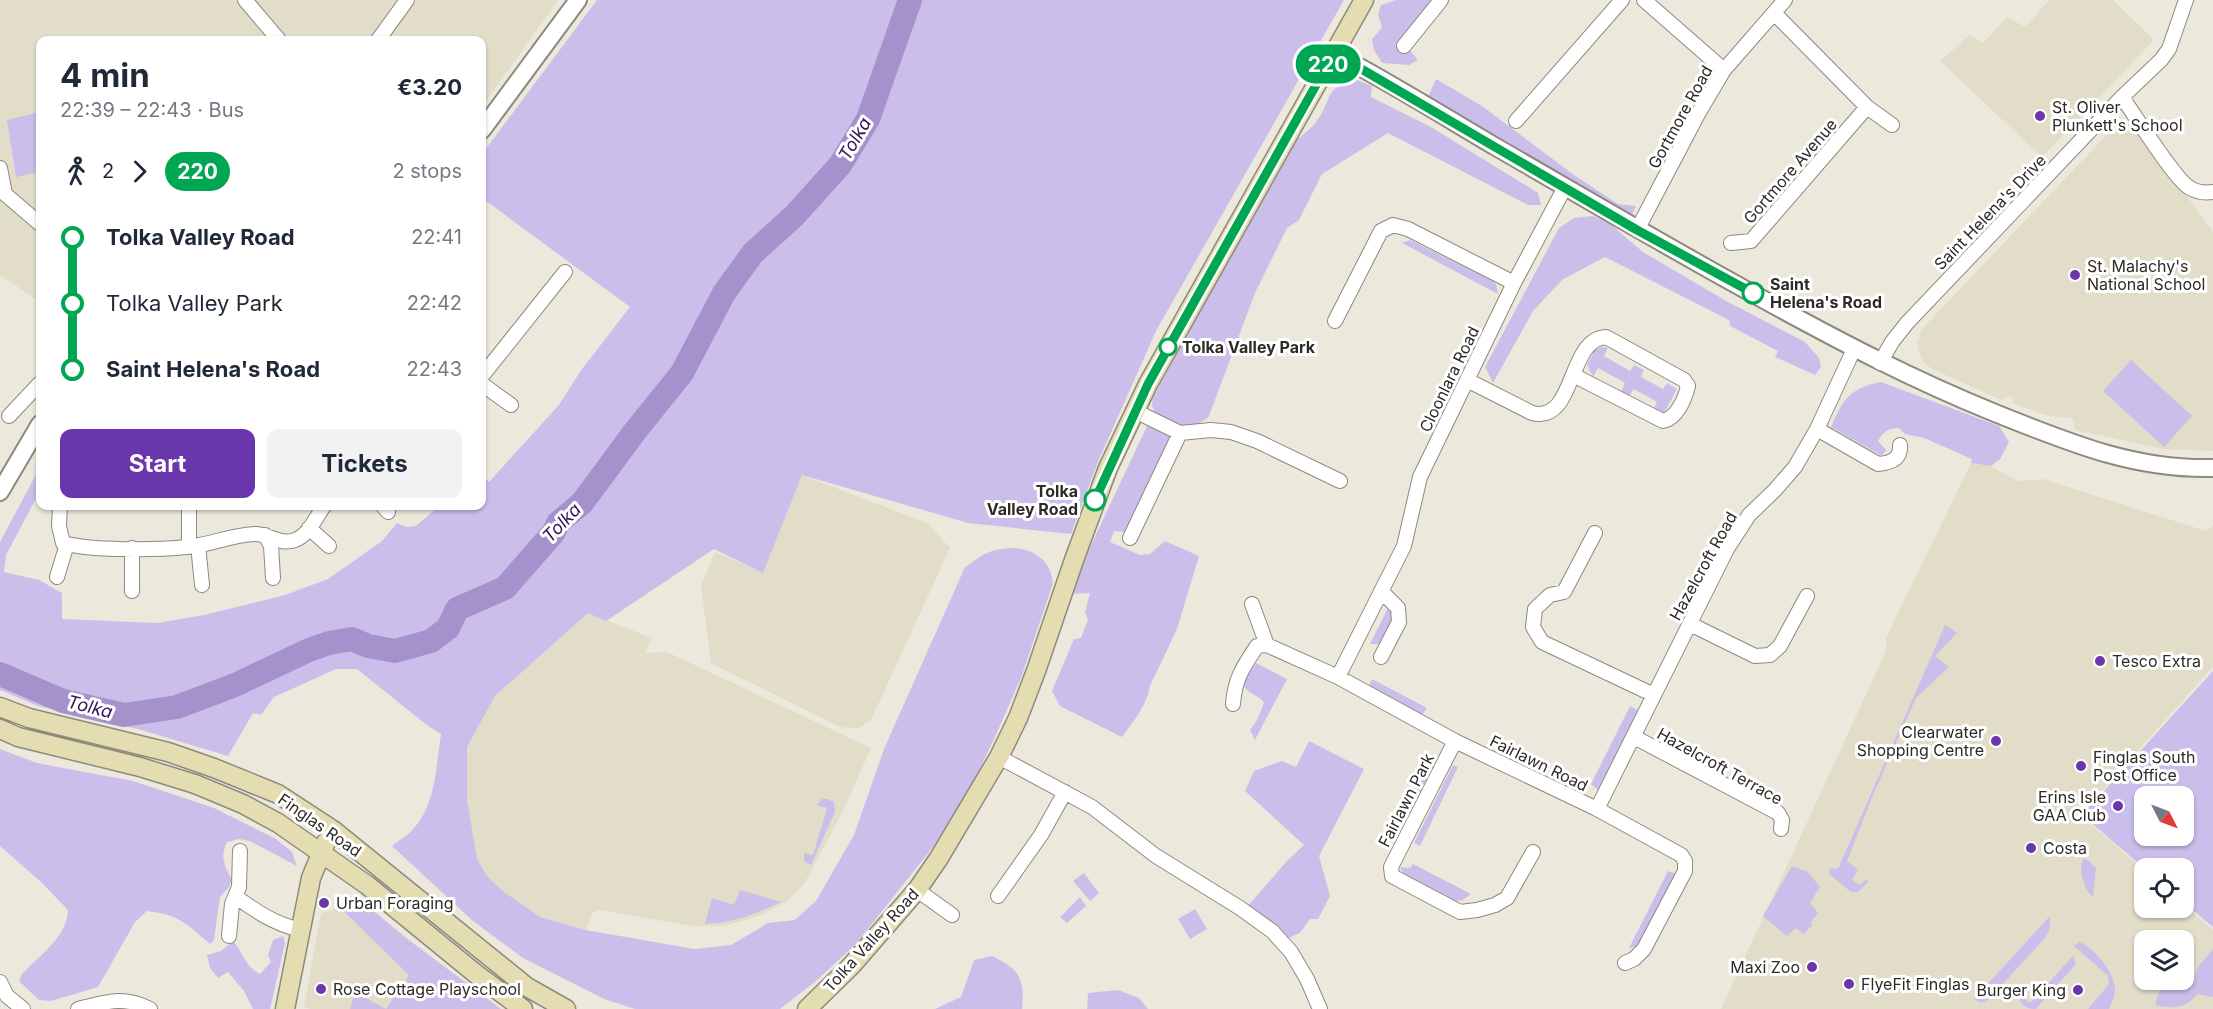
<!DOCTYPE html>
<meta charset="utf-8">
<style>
body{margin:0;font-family:Inter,sans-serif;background:#f2f2f3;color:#1f2937;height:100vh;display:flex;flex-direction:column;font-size:22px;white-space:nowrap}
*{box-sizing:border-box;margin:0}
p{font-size:20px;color:#747a83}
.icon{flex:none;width:33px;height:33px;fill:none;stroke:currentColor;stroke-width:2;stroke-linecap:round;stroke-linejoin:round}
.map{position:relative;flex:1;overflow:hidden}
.sheet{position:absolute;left:36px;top:36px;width:450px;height:474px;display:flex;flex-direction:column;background:#fff;border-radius:12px;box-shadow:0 2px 4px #0004}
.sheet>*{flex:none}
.badge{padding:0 12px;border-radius:20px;font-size:21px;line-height:39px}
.needle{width:39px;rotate:132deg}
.tools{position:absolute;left:2134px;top:786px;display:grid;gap:12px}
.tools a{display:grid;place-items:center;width:60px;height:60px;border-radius:12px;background:#fff;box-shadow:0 2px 4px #0004;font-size:30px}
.map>.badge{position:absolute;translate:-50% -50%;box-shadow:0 0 0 3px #fff}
.legs{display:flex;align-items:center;gap:9px;height:66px;padding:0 24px;font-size:20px}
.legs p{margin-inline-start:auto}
.headline{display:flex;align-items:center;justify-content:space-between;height:102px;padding:0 24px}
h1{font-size:33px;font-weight:700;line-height:45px}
.action{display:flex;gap:12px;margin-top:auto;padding:12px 24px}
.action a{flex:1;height:69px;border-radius:12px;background:#6a36ac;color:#fff;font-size:24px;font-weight:700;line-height:69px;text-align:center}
.action a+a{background:#f2f2f3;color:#1f2937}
ul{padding:0 24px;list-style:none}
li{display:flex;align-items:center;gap:21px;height:66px;font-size:22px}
li i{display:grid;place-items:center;width:9px;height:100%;margin:0 8px;background:currentColor}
li i::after{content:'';width:15px;height:15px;margin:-8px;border:4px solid;border-radius:50%;background:#fff}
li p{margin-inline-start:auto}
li:first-child i{background:linear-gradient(#0000 50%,currentColor 0)}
li:last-child i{background:linear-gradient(currentColor 50%,#0000 0)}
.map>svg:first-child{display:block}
.built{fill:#e1ddc9;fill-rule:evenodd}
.green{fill:#ccbeeb;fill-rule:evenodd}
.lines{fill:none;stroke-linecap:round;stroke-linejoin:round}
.river{stroke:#a592cc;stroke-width:24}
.minor-casing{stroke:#8c8a7e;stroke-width:16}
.tertiary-casing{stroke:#8c8a7e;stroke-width:20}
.secondary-casing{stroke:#8c8a7e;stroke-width:21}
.minor{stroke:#fff;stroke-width:14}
.tertiary{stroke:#fff;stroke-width:16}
.secondary{stroke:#e5ddb2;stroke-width:18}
.line-1-casing{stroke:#fff;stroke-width:14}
.line-1{stroke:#00a651;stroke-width:9}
.poi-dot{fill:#6a36ac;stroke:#fff;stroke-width:2}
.stop-1-dot{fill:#fff;stroke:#00a651;stroke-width:3}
.labels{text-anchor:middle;stroke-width:6;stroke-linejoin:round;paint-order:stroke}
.poi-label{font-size:16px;fill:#2c2b26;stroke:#fff;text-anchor:start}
.street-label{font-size:16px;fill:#2c2b26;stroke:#fff}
.stop-label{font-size:16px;font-weight:bold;fill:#2c2b26;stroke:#fff;text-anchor:start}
.water-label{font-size:18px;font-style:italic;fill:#331459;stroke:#fff}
</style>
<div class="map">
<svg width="2213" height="1009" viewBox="0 0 2213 1009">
<rect width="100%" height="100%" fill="#ece9dc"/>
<path class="built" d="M0,0h558l-76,107v-67h-442v262l-40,-27z
M2049,0h64l41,40 -112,117 -102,-96 30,-26 13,8 24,-26 18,10z
M2120,121l7,1 12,8 74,102v219l-50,-2 -87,-19 -4,-12 -27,-3 -33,-12 1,-4 -3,-3 -8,4 -70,-31 -9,-7 -4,-9 -2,-11 5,-13z
M1971,463l20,3 27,15 25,-2 163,52 7,-5v141l-133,148 65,56v37h39v-3l29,25v79h-492l165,-358v-13zM2145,940h39v40h-39z
M802,475l125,48 23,25 -79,172 -13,9 -18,-2 -129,-64 -10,-77 14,-34 48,20z
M588,613l64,25 -7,15 22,-1 204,96 -28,63 -39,73 -18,18 -24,13 -37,11h-33l-92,-16 -8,3 -6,17 -46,-13 -21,-13 -32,-28 -10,-17 -3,-11 -7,-49v-52l28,-51z
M338,908l76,68 -22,33h-82l-6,-2 17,-94z"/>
<path class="green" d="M597,0h747l-188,331 -59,133 -26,70 -103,-11 -166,-48 -39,98 -49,-24 -108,72 -18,-8 -93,83 -28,51v52l10,60 10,17 17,16 36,25 46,13 108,19 37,-4 37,-22 27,-3 21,-19 38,-66 30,-86 81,-182c7,-4 13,-10 20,-13 28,-13 65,-5 68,29l-32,95 -26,59 -19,40 -35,60 -85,107 -40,37 -36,28h-145l-31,-10 -81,-41 -50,-37 -81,-75c7,-6 17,-11 22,-18 22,-24 22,-63 27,-94l-13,-8 -71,-57h-21l-62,28 -13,18 -8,-2 -25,43 -90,-27 -100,-23 -38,-16v-148l40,-75v24l-34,64 -2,17 35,8 23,13v26l96,4 46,-8 81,-20 43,-16 54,-38 15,-18 9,4 10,-1 23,-20h43v-30l7,6 69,-76 24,-37 48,-62 -148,-109v-44z
M1396,0h41l-34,42 15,18 -9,5 -27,-2 -8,-13 -2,-11 10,-11 -4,-14 3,-9z
M1436,79l46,27 92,69 44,29 18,2 -5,11 -64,-35 -109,-69 -30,-16z
M1357,80l15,6 -1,11 60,30 107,66 3,12h-13l-140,-72 -66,41 -23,46 -12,8 -32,65 -46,123c-3,3 -8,7 -12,8 -15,4 -44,-1 -45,-21 0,-3 2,-6 3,-9l139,-252c7,-6 16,-12 22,-20 18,-23 5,-34 41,-42z
M40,112v60l-24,5 -9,-57z
M1593,216l16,7 34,29 85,50 77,40 14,16 2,9 -6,8 -40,-18 3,-6 -48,-25 -1,-6 -124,-63 -43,23 -29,31 -40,72 -8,-16 74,-139 15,-10z
M1410,240l79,39 7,5 2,10 -96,-51z
M1602,347l6,1 -4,8 26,15 4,-6 10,5 -3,7 22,12 4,-6 10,6 -13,24 -10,-5 3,-6 -23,-13 -5,7 -8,-4 4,-9 -27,-15 -5,9 -6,-12 8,-15z
M2131,360l61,56 -28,31 -61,-56z
M1881,382l118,44 10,16 -9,17 -9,7 -20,-3 1,-4 -48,-21 -19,-4 -6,-6c-12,1 -15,3 -21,13l8,9 -4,6 -51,-29c12,-28 19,-39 50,-45z
M1148,424l25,12 -48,96 -11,-1 -4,11 30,13 10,-1 15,-13 34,15 -22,73 -27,57c-3,19 -17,36 -28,51l-62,-31 -8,-15 22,-52 7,-1 7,-18 -3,-8 5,-19 -20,1 12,-30z
M1388,608l5,4 -1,12 -13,20h-9z
M1945,625l12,8 -22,23 14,11 -33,31 -43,97 -26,66 11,9 -6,10 8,5 7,-6 1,3 -10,10h-7l-22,-18 1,-6 8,1z
M1256,663l31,16 -32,61 -5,-10 7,-10 7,-17c-4,-8 -14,-7 -20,-17l2,-8z
M2213,671v256l-29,-24v-35l-39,1 -63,-54zM2184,796v40h-39v-40z
M1372,679l55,29 -5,7 -54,-27z
M1630,706l10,5 -42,79 -7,-6z
M1309,741l55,28 -45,87 11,40 -12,23h-8l-10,14 -14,6 -38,-33 39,-45 17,-16 -59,-54 9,-20 28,-10 14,6z
M0,749l37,14 96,18 81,27 62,31 16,13 5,14 -47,-25 -11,-2 -12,3c-7,14 -3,25 5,37l-3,8 -9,10 -6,43 -4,4c-23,-20 -32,-30 -63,-33l-12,11 -37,65 -47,14 -12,-1 -20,-19 3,-7c18,-19 45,-37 46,-64l-26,-27 -42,-37z
M1430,756l10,5 -20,38 -9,-5z
M1453,765l5,2 -38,79 -6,-3z
M822,799h5l7,3 1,10 -24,53 -7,-4v-8l9,2 14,-47 -11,-3z
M2083,859l5,1 8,8 -3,29c-9,-8 -15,-26 -10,-38z
M1413,864l58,30 -8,6 -14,2 -43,-22 -6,-13 10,1z
M1792,866l16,6 12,15 -10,16 8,10 -7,9 1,3 -8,9 -8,-6 -9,8 -24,-20z
M1668,871l8,3 -33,71 -14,3z
M1084,873l15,20 -9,8 -17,-20z
M740,890l41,12c-25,12 -49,21 -76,22l7,-26 22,7z
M1080,897l6,9 -19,17 -7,-6z
M358,898l47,39 96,72h-151l5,-17 31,17 23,-34 -69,-67z
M1195,909l12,20 -17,10 -12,-20z
M2050,916v13l-6,10 -55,60 -7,4 -8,-4z
M283,936l2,7 -15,66h-17l-9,-18 -16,-19 -10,6 -8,-10 -3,-13 14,-4 12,-10c12,13 10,24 27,33l11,-12 -3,-7 5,-15z
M2079,942c14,4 38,33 36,49 0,6 -4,13 -6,18h-21l21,-25 -1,-8 -34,-30z
M2213,949v48l-16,-3c-11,15 -25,15 -42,11l8,-25h9l4,5 15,1 7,-19z
M992,956c27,13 33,22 30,53h-87l26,-12 13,-37z
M2073,956l3,8 -40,45c-8,0 -14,-2 -17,-10l3,-2 8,6z
M1118,990l21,8 9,11h-61l1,-16z"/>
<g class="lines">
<path class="river" d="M0,674l63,27 61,14 53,-8 58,-22 74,-35 20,-7 23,-4 16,7 27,5 36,-10 17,-13 9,-19 48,-21 49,-56 4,-9 24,-20 54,-73 46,-57 42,-80 29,-40 41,-37 46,-51 28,-46 42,-119"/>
<defs>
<path id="minor" d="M245,0l34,40
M1644,0l80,70
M1774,13l93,94 25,18
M378,40l29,-40
M1404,46l37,-46
M2122,97c13,18 53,83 68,91 8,5 15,5 23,4
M1516,121l106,-121
M0,168l5,26 35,30
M1637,230l61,-116 26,-44 61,-70
M1731,243l20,-2 116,-134
M1335,321l46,-90 12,-6 15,4 106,54
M1880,363l12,-21 15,-19 215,-226 39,-37 8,-11 17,-49
M482,376l83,-104
M1467,380l65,33c44,11 35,-74 74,-76l78,43 4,6c-3,13 -11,32 -25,35l-90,-46
M482,384l29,21
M1135,411l45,22 31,-3 20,2 26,9 83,40
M9,416l31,-33
M1817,429l61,35c13,-1 23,-5 22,-19
M60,506l-1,20 4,17c27,8 94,7 124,4 22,-2 45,-12 67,-13 14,-1 27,12 41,6 14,-5 21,-23 29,-34
M383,506l5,6
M309,528l20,18
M1595,533l-31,59 -14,3 -15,14 -2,18 9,15 112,53
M265,535l6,11 2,32
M1130,538l50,-105
M198,545l4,40
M189,547v-41
M132,548v43
M57,577l10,-33
M1252,604l15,41
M1690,624l65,32 15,-1 10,-9 27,-50
M1381,657l18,-35 -1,-14 -17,-17
M1338,677l66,-131 16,-69 94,-194 51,-96
M1233,704c2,-26 10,-37 24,-58l10,-1 71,32 117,64 142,68 84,46 4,6v10l-41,78 -10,10 -9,4
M1634,737l144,76 4,7 -1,9
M1455,741l-64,126 1,9 68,36 17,-2 18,-5 12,-7 26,-46
M999,757l93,50 64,49 84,52 32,23 19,21 16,27 13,30
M1597,809l130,-260 22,-34 26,-25 20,-23 22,-38 37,-80
M917,890l35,25
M998,896l43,-61 24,-43
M236,897c23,16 37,26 64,33
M229,936l3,-32 7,-17 1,-36
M0,982l7,14 16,13
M78,1009c28,-7 45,-14 72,0"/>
<path id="tertiary" d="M1334,53c55,29 108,62 162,94 87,50 173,101 261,149 80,44 154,83 238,117 73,29 138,57 218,55
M482,130l96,-130
M0,492l40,-68"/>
<path id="secondary" d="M0,707l29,11 139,34 46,16 64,26 55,36 194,157 39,22
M0,729l18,8 122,30 55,17 48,20 35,19 89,62 109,89 47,35
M285,1009l26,-131 15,-36
M807,1009l44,-43 66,-76 22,-32 60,-101 19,-39 18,-47 38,-111 34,-92 40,-84 216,-384"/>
</defs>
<use href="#minor" class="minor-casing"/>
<use href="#tertiary" class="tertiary-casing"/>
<use href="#secondary" class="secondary-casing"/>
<use href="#minor" class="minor"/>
<use href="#tertiary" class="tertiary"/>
<use href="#secondary" class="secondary"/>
</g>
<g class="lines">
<defs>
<path id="line-1" d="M1095,500l53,-116 186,-331 303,177 116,63"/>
</defs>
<use href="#line-1" class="line-1-casing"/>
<use href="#line-1" class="line-1"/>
</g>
<g class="poi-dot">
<circle cx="2040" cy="116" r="6"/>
<circle cx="2075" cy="275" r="6"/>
<circle cx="2100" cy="661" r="6"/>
<circle cx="1996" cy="741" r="6"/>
<circle cx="2081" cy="766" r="6"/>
<circle cx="2118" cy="806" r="6"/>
<circle cx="2031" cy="848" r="6"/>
<circle cx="324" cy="903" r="6"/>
<circle cx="1812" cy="967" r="6"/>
<circle cx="1849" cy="984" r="6"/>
<circle cx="321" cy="989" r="6"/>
<circle cx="2078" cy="990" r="6"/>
</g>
<g class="stop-1-dot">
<circle cx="1753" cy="293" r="10"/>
<circle cx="1168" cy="347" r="8"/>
<circle cx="1095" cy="500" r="10"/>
</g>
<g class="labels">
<g class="poi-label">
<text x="2052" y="113">St. Oliver<tspan x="2052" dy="18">Plunkett's School</tspan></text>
<text x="2087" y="272">St. Malachy's<tspan x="2087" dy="18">National School</tspan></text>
<text x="2112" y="667">Tesco Extra</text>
<text x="1984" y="738" text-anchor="end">Clearwater<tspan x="1984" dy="18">Shopping Centre</tspan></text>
<text x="2093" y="763">Finglas South<tspan x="2093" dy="18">Post Office</tspan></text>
<text x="2106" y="803" text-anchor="end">Erins Isle<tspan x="2106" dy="18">GAA Club</tspan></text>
<text x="2043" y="854">Costa</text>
<text x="336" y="909">Urban Foraging</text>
<text x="1800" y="973" text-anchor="end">Maxi Zoo</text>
<text x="1861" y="990">FlyeFit Finglas</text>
<text x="333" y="995">Rose Cottage Playschool</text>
<text x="2066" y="996" text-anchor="end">Burger King</text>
</g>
<g class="street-label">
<text transform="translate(1680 117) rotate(-61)" y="6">Gortmore Road</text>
<text transform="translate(1790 171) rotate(-49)" y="6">Gortmore Avenue</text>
<text transform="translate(1990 212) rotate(-46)" y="6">Saint Helena's Drive</text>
<text transform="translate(1449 379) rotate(-64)" y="6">Cloonlara Road</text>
<text transform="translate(1703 566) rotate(-61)" y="6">Hazelcroft Road</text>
<text transform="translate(1539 763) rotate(26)" y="6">Fairlawn Road</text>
<text transform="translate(1720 766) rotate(29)" y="6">Hazelcroft Terrace</text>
<text transform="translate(1406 800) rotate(-63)" y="6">Fairlawn Park</text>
<text transform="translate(320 825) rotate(35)" y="6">Finglas Road</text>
<text transform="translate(871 940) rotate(-48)" y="6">Tolka Valley Road</text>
</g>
<g class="stop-label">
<text x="1770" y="290">Saint<tspan x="1770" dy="18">Helena's Road</tspan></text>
<text x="1182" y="353">Tolka Valley Park</text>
<text x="1078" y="497" text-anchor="end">Tolka<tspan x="1078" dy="18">Valley Road</tspan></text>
</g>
<g class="water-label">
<text transform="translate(855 139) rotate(-60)" y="6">Tolka</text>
<text transform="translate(562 523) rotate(-46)" y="6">Tolka</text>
<text transform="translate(90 707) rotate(14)" y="6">Tolka</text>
</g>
</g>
</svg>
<div class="tools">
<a><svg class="needle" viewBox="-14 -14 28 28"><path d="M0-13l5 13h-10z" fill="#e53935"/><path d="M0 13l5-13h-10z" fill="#747a83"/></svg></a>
<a><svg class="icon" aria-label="locate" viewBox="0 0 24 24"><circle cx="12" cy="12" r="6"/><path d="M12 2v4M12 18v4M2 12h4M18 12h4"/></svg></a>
<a><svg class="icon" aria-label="layers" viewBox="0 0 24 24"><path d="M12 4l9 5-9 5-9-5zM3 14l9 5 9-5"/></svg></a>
</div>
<b class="badge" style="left:1328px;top:64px;background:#00a651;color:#fff">220</b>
<section class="sheet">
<div class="headline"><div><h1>4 min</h1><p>22:39 – 22:43 · Bus</p></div><b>€3.20</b></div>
<div class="legs"><svg class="icon" aria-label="walk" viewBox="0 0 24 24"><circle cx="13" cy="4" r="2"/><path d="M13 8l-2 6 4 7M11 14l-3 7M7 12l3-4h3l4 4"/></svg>2<svg class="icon" aria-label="forward" viewBox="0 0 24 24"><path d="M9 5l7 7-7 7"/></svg><b class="badge" style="background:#00a651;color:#fff">220</b><p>2 stops</p></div>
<ul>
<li><i style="color:#00a651"></i><b>Tolka Valley Road</b><p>22:41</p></li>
<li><i style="color:#00a651"></i><span>Tolka Valley Park</span><p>22:42</p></li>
<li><i style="color:#00a651"></i><b>Saint Helena's Road</b><p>22:43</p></li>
</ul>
<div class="action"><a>Start</a><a>Tickets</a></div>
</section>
</div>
